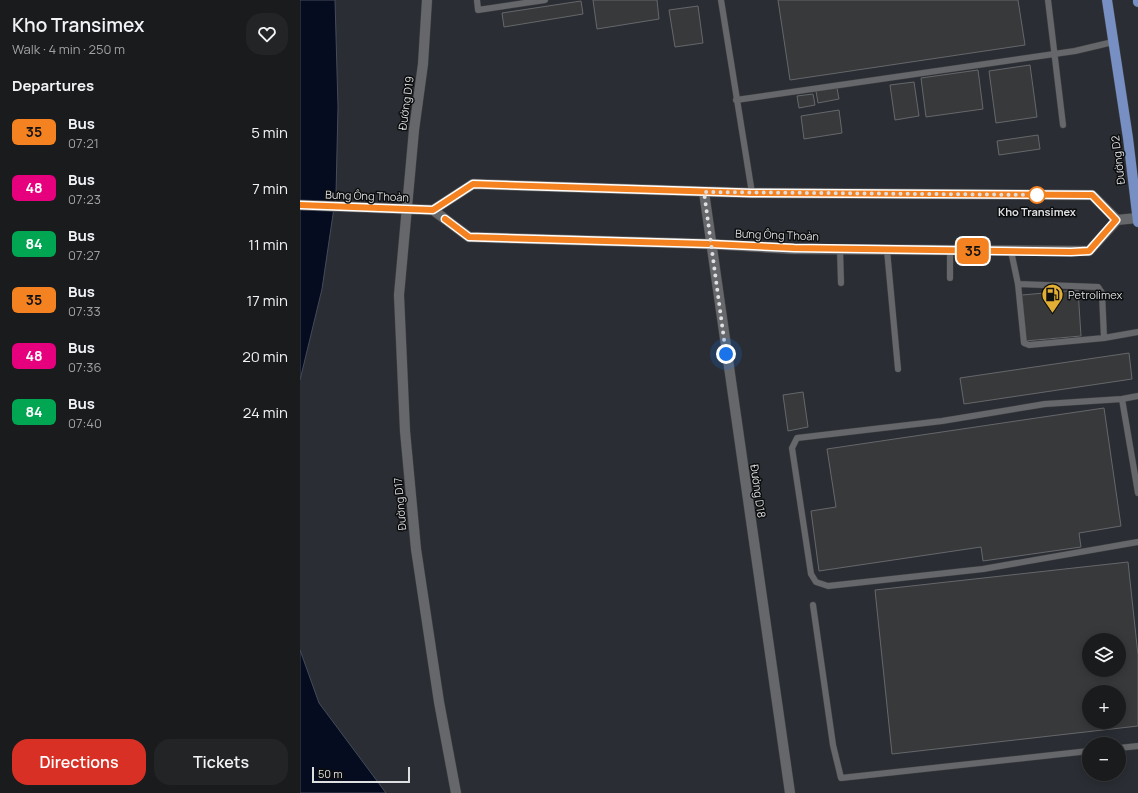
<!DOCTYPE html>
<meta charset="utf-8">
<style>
body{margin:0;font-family:Manrope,sans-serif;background:#232425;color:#f1f3f6;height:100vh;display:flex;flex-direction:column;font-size:15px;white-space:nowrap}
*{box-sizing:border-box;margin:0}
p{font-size:13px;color:#9fa1a3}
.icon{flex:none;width:22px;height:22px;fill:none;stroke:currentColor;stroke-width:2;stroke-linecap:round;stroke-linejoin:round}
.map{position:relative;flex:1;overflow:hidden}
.side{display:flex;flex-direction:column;background:#1a1b1c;width:300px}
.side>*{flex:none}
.badge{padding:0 8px;border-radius:6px;font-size:14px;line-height:26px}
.controls{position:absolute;left:782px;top:633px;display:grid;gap:8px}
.controls a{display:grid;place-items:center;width:44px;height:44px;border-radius:50%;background:#1a1b1c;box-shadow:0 2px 10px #0003,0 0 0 1px #38393b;font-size:20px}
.scale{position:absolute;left:12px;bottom:10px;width:98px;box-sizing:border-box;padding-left:4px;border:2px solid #dedfe0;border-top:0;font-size:11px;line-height:14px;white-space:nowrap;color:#dedfe0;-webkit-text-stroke:3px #0c0d0e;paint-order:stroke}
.you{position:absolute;width:20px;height:20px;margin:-10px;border:3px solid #fff;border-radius:50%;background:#1a73e8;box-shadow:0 0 0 6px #1a73e833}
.map>.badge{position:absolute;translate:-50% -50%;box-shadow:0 0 0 2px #fff}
h2{padding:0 12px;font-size:15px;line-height:36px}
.round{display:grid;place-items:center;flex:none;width:42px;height:42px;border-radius:16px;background:#232425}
.headline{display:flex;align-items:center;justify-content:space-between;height:68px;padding:0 12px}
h1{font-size:19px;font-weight:600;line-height:30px}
.primary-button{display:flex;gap:8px;margin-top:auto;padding:8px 12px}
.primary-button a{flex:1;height:46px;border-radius:16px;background:#d93025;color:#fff;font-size:16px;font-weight:600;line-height:46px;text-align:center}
.primary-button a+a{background:#232425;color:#f1f3f6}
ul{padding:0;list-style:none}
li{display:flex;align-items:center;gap:12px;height:56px;padding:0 12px}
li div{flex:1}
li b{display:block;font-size:15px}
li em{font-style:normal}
li .badge{min-width:44px;font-weight:700;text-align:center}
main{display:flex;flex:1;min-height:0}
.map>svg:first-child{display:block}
.built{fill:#2a2e34;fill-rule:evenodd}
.water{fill:#050c20;stroke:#464b5a}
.building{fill:#37393b;stroke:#66676a;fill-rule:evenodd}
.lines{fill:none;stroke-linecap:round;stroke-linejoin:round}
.lane-casing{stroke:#3e3f41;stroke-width:7}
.street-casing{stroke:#3e3f41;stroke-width:11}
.secondary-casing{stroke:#3e3f41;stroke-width:11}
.primary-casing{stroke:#3e3f41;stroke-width:11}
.lane{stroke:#66676a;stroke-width:6}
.street{stroke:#66676a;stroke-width:10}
.secondary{stroke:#66676a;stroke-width:10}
.primary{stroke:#778fc2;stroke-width:10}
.line-casing{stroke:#fff;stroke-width:9}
.line{stroke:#f58220;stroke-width:6}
.walk{stroke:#dedfe0;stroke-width:4;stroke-dasharray:0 7.2}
.stop-dot{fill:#fff;stroke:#f58220;stroke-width:2}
.labels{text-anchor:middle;stroke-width:3;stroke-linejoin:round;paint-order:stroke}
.street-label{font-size:11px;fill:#dedfe0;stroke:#0c0d0e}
.stop-label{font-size:11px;font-weight:bold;fill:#dedfe0;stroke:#0c0d0e}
.poi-label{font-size:11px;fill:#dedfe0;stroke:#0c0d0e;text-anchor:start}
</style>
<main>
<section class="side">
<div class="headline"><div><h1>Kho Transimex</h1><p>Walk · 4 min · 250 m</p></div><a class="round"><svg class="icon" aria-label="heart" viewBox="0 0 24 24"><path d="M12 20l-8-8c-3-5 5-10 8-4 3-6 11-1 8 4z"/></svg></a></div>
<h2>Departures</h2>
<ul>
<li><span class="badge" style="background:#f58220;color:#111">35</span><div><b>Bus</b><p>07:21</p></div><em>5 min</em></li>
<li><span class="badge" style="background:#e6007e;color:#fff">48</span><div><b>Bus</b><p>07:23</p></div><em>7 min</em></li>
<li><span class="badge" style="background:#00a651;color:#fff">84</span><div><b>Bus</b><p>07:27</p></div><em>11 min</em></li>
<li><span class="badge" style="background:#f58220;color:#111">35</span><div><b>Bus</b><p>07:33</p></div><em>17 min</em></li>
<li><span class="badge" style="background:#e6007e;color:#fff">48</span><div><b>Bus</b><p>07:36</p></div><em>20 min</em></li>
<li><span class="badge" style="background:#00a651;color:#fff">84</span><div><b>Bus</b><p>07:40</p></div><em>24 min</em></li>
</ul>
<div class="primary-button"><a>Directions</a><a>Tickets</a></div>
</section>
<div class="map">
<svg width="838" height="793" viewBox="0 0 838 793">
<rect width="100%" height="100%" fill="#222426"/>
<path class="built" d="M35,0h803v793h-752l-67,-90 -19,-53v-270l22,-91 16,-182zM789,640h30v30h-30zM789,692h30v30h-30zM789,744h30v30h-30z"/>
<path class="water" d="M0,0h35l3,107 -2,87 -14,95 -22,91z
M0,650l19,53 67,90h-86z"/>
<path class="building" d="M293,0h64l2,19 -62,10z
M478,0h240l7,45 -235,35z
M281,1l2,13 -79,13 -2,-14z
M398,6l5,37 -28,4 -6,-37z
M730,65l7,52 -41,6 -7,-52z
M678,70l5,39 -57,8 -5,-39z
M614,82l5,34 -24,4 -5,-35z
M537,88l2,11 -21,4 -2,-12z
M513,94l2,11 -16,3 -2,-12z
M539,110l3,23 -38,6 -3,-23z
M738,135l2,14 -41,6 -2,-14z
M778,290l3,46 -56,5 -3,-46z
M829,353l3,26 -168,25 -4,-26z
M503,392l5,35 -20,4 -5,-36z
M804,408l17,118 -42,7 2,14 -98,14 -2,-14 -162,24 -8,-60 25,-4 -9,-58z
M828,562l10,93v71l-246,28 -17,-164zM789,640h30v30h-30zM789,692h30v30h-30z"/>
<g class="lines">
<defs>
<path id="lane" d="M177,0l1,10 67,-10
M421,0l31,193
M748,0l15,125
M436,100l339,-49 38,-9
M540,249l1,34
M587,250l11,119
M650,250v28
M711,251l7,33 6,59 5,2 75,-7 34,-6
M718,284l80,3 4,6 2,45
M822,399l16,-3
M838,493l-16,-94 -77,5 -103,17 -145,17 -5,10 19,126 5,8 12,4 155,-17 155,-27
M513,605l20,140 8,33 248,-27
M819,748l19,-2"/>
<path id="street" d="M127,0l-4,64 -9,66 -15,165 6,136 11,118 23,153 17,91
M404,192l86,601"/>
<path id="secondary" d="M0,205l133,5 40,-26 279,9 340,2 25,25
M133,210l36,27 241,7 83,5 296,2 28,-31 20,-2"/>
<path id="primary" d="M807,0l21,138 10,84
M838,0v2"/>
</defs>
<use href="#lane" class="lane-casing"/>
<use href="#street" class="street-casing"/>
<use href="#secondary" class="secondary-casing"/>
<use href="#primary" class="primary-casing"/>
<use href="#lane" class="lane"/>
<use href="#street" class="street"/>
<use href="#secondary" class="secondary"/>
<use href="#primary" class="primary"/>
</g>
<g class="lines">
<defs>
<path id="line" d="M0,205l133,5 40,-26 279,9 340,2 24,25 -27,31 -18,1 -277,-4 -84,-4 -241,-7 -24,-18"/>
</defs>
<use href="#line" class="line-casing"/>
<use href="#line" class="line"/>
<path class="walk" d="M426,354l-22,-162 334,3h-1"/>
</g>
<defs>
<symbol id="fuel-pin" viewBox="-11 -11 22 30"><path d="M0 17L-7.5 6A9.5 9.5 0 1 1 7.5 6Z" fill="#e2af34" stroke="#0c0d0e"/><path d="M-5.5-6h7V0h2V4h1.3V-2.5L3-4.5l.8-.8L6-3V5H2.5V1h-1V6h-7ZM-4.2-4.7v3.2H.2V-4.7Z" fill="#111"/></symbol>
</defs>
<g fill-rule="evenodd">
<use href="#fuel-pin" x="740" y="282" width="25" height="34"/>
</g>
<circle class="stop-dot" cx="737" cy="195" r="8"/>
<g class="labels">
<g class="street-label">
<text transform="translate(106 103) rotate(-82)" y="4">Đường D19</text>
<text transform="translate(818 160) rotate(-97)" y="4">Đường D2</text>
<text transform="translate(67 196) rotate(2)" y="4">Bưng Ông Thoàn</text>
<text transform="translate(477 235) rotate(2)" y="4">Bưng Ông Thoàn</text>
<text transform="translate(458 491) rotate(82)" y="4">Đường D18</text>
<text transform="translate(100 504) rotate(-95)" y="4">Đường D17</text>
</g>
<g class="stop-label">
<text x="737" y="216">Kho Transimex</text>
</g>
<g class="poi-label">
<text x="768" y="299">Petrolimex</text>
</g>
</g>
</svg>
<div class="controls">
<a><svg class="icon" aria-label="layers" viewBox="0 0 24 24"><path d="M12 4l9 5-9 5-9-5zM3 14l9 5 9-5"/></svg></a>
<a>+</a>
<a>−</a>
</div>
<div class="scale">50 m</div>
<div class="you" style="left:426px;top:354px"></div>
<b class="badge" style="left:673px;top:251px;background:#f58220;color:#111">35</b>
</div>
</main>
